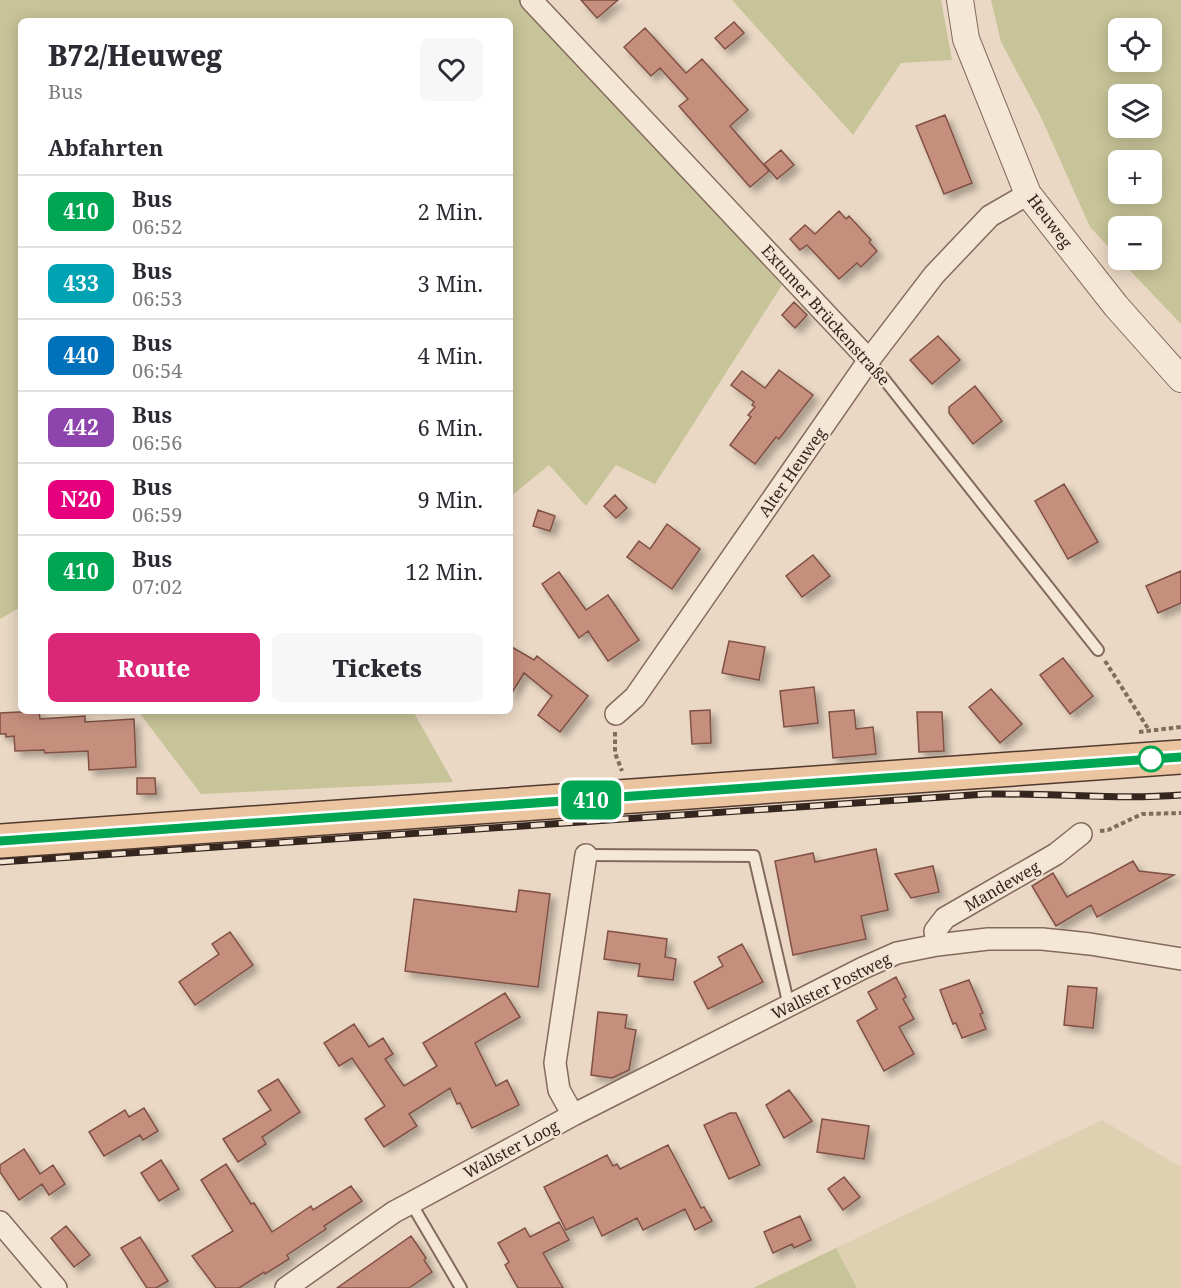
<!DOCTYPE html>
<html lang="de">
<meta charset="utf-8">
<style>
body{margin:0;font-family:"Noto Serif",serif;background:#f7f7f7;color:#2b2b33;height:100vh;display:flex;flex-direction:column;font-size:22px;white-space:nowrap}
*{box-sizing:border-box;margin:0}
p{font-size:20px;color:#7c7c81}
.icon{flex:none;width:33px;height:33px;fill:none;stroke:currentColor;stroke-width:2;stroke-linecap:round;stroke-linejoin:round}
.map{position:relative;flex:1;overflow:hidden}
.drawer{position:absolute;left:18px;top:18px;width:495px;height:696px;display:flex;flex-direction:column;background:#fff;border-radius:9px;box-shadow:0 3px 15px #0003}
.drawer>*{flex:none}
.badge{padding:0 12px;border-radius:9px;font-size:21px;line-height:39px}
.buttons{position:absolute;left:1108px;top:18px;display:grid;gap:12px}
.buttons a{display:grid;place-items:center;width:54px;height:54px;border-radius:9px;background:#fff;box-shadow:0 3px 15px #0003;font-size:30px}
.map>.badge{position:absolute;translate:-50% -50%;box-shadow:0 0 0 3px #fff}
h2{padding:0 30px;font-size:22px;line-height:54px}
.round{display:grid;place-items:center;flex:none;width:63px;height:63px;border-radius:9px;background:#f7f7f7}
.headline{display:flex;align-items:center;justify-content:space-between;height:102px;padding:0 30px}
h1{font-size:28px;font-weight:800;line-height:45px}
.primary-button{display:flex;gap:12px;margin-top:auto;padding:12px 30px}
.primary-button a{flex:1;height:69px;border-radius:9px;background:#db2777;color:#fff;font-size:24px;font-weight:800;line-height:69px;text-align:center}
.primary-button a+a{background:#f7f7f7;color:#2b2b33}
ul{padding:0;list-style:none}
li{display:flex;align-items:center;gap:18px;height:72px;padding:0 30px;border-top:2px solid #e1e1e2}
li div{flex:1}
li b{display:block;font-size:22px}
li em{font-style:normal}
li .badge{min-width:66px;font-weight:700;text-align:center}
.map>svg:first-child{display:block}
.farmland{fill:#dfd0b2}
.green{fill:#c7c499;fill-rule:evenodd}
.building{fill:#c58e7d;stroke:#805144;stroke-width:1.5;filter:url(#shadow)}
.lines{fill:none;stroke-linecap:round;stroke-linejoin:round}
.service-casing{stroke:#836a5c;stroke-width:14}
.minor-casing{stroke:#836a5c;stroke-width:24}
.tertiary-casing{stroke:#836a5c;stroke-width:28}
.primary-casing{stroke:#513930;stroke-width:36}
.path{stroke:#836a5c;stroke-width:4;stroke-dasharray:4.5 3;stroke-linecap:butt}
.service{stroke:#f5e7d6;stroke-width:10}
.minor{stroke:#f5e7d6;stroke-width:21}
.tertiary{stroke:#f5e7d6;stroke-width:26}
.primary{stroke:#eac59f;stroke-width:33}
.rail-casing{stroke:#34251f;stroke-width:7}
.rail{stroke:#f2e3d3;stroke-width:4.5;stroke-dasharray:14;stroke-linecap:butt}
.line-casing{stroke:#fff;stroke-width:14}
.line{stroke:#00a651;stroke-width:9}
.stop-dot{fill:#fff;stroke:#00a651;stroke-width:3}
.labels{text-anchor:middle;stroke-width:4.5;stroke-linejoin:round;paint-order:stroke}
.street-label{font-size:16px;fill:#34251f;stroke:#f2e3d3}
</style>
<div class="map">
<svg width="1181" height="1288" viewBox="0 0 1181 1288">
<defs>
<filter id="shadow"><feDropShadow dx="5.5" dy="5.5" stdDeviation="3" flood-color="#0004"/></filter>
</defs>
<rect width="100%" height="100%" fill="#ead8c4"/>
<path class="farmland" d="M1102,1120l79,47v121h-324l-21,-40z"/>
<path class="green" d="M0,0h521l261,285 -127,199 -39,-19 -30,41 -37,-41 -39,32v-476h-489v586l-21,12z
M732,0h209l11,60 -51,3 -48,72z
M991,0h190v324l-61,-64h32v-34h-33v32l-29,-31 -50,-112 -39,-73zM1152,28v34h-33v-34zM1152,94v34h-33v-34zM1119,160h33v34h-33z
M138,711h275l40,71 -252,12z
M836,1248l21,40h-104z"/>
<path class="building" d="M581,0h37l-21,18z
M734,22l10,11 -19,16 -10,-11z
M645,28l41,45 16,-14 46,51 -18,16 39,45 -19,16 -71,-81 9,-7 -28,-31 -9,8 -27,-29z
M945,115l27,68 -28,11 -28,-68z
M781,150l13,15 -17,14 -13,-15z
M839,211l7,8 3,-3 22,24 -2,2 8,9 -16,16 -4,-4 -18,16 -32,-34 -7,5 -10,-11 15,-14 10,9z
M794,302l13,13 -12,13 -13,-13z
M938,336l22,24 -28,24 -22,-24z
M779,370l34,25 -34,44 -3,-2 -21,27 -25,-19 21,-28 -3,-2 7,-8 -3,-2 2,-3 -23,-17 11,-14 23,17z
M975,386l27,35 -29,23 -24,-31v-6z
M1064,484l34,58 -30,17 -33,-58z
M615,495l12,13 -11,10 -12,-12z
M538,510l17,6 -5,15 -17,-5z
M667,524l33,25 -28,40 -45,-32 12,-16 11,8z
M813,555l17,21 -28,21 -16,-21z
M1181,571v32l-23,10 -12,-27z
M559,572l27,38 22,-15 31,45 -31,21 -20,-30 -9,7 -37,-54z
M729,641l36,6 -6,33 -37,-7z
M510,646l24,14 3,-4 51,40 -28,36 -22,-17 14,-19 -28,-23 -14,23z
M1063,658l30,38 -23,18 -30,-39z
M814,687l4,36 -34,4 -4,-36z
M991,689l31,35 -22,19 -31,-36z
M710,710l1,33 -19,1 -2,-33z
M854,710l2,19 17,-2 3,27 -43,4 -4,-46z
M39,711l1,8 45,-3v6l49,-3 2,48 -47,3 -1,-19 -43,2 -1,-3 -29,1 -1,-15 -8,1v-3h-6v-21z
M917,712h25l2,39 -25,1z
M137,778h18l1,16h-19z
M876,849l12,61 -27,6 5,23 -73,16 -18,-94 38,-8 2,9z
M1133,861l6,10 35,4 -77,42 -6,-12 -35,21 -24,-40 21,-13 14,24z
M933,866l6,26 -28,6 -16,-24z
M519,890l31,4 -12,93 -133,-16 9,-72 102,13z
M608,931l59,8 -2,18 11,2 -3,21 -35,-4 2,-12 -36,-5z
M230,932l23,33 -58,40 -16,-23 40,-28 -7,-10z
M742,944l21,38 -55,27 -14,-27 29,-16 -5,-9z
M896,977l10,20 -3,2 11,20 -15,8 15,27 -30,17 -27,-50 20,-12 -9,-17z
M969,980l14,33 -3,1 6,15 -24,9 -6,-15 -3,1 -13,-34z
M1068,986l29,2 -4,40 -29,-3z
M505,993l15,24 -45,26 21,43 11,-6 12,25 -47,23 -12,-25 -3,1 -7,-16 -41,26 8,12 -33,21 -19,-28 20,-13 -33,-48 -13,8 -15,-23 30,-19 15,23 14,-9 10,16 -8,5 19,27 33,-20 -14,-23z
M598,1012l29,3 -2,13 11,2 -7,40 -17,8 -21,-3z
M278,1079l22,33 -38,25 4,7 -28,18 -15,-23 48,-29 -13,-19z
M789,1090l23,31 -28,17 -18,-33z
M144,1108l14,23 -15,9 -3,-5 -36,21 -15,-24 36,-22 4,7z
M730,1113h6l24,52 -31,14 -25,-54z
M822,1119l47,7 -5,33 -47,-7z
M668,1145l33,63 3,-1 8,14 -17,9 -10,-21 -42,21 -6,-12 -35,18 -9,-19 -27,13 -22,-43 63,-32 6,11 4,-2 3,5z
M24,1149l16,25 13,-9 12,19 -16,11 -7,-11 -23,16 -19,-28v-7z
M161,1160l18,29 -20,12 -18,-28z
M226,1164l25,40 3,-1 18,29 39,-26 2,4 38,-24 11,15 -38,25 2,3 -39,26 2,4 -24,15 -1,-2 -25,16h-23l-24,-32 41,-25 -32,-51z
M844,1177l16,20 -17,13 -15,-21z
M800,1216l11,24 -17,8 -2,-4 -19,9 -9,-21z
M559,1222l10,18 -26,13 20,35h-45l-13,-23 4,-3 -11,-19 27,-15 5,9z
M66,1226l24,29 -16,12 -23,-29z
M411,1236l15,22 -2,2 8,12 -23,16h-72z
M140,1237l28,44 -12,7h-9l-26,-40z"/>
<g class="lines">
<defs>
<path id="service" d="M869,360l229,290
M586,855l168,1 35,150
M411,1203l50,85"/>
<path id="minor" d="M531,0l338,360
M616,714l19,-17 234,-337 65,-85 56,-59 38,-22
M937,945l-2,-14 10,-13 111,-64 25,-20
M573,1115l-14,-25 -4,-27 31,-208
M0,1222l56,66
M286,1288l108,-76 17,-9 162,-88 290,-147 34,-15 40,-8 51,-6h54l48,5 91,15"/>
<path id="tertiary" d="M960,0l6,39 62,155 88,112 65,73"/>
<path id="primary" d="M0,841l1181,-84"/>
</defs>
<use href="#service" class="service-casing"/>
<use href="#minor" class="minor-casing"/>
<use href="#tertiary" class="tertiary-casing"/>
<use href="#primary" class="primary-casing"/>
<path class="path" d="M1105,661l44,69
M615,732v21l7,18
M1139,732l42,-5
M1100,831l8,-1 34,-16 39,-1"/>
<use href="#service" class="service"/>
<use href="#minor" class="minor"/>
<use href="#tertiary" class="tertiary"/>
<use href="#primary" class="primary"/>
<defs>
<path id="rail" d="M0,862l986,-68c65,-1 130,6 195,1"/>
</defs>
<use href="#rail" class="rail-casing"/>
<use href="#rail" class="rail"/>
</g>
<g class="lines">
<defs>
<path id="line" d="M0,841l1181,-84"/>
</defs>
<use href="#line" class="line-casing"/>
<use href="#line" class="line"/>
</g>
<circle class="stop-dot" cx="1151" cy="759" r="12"/>
<g class="labels">
<g class="street-label">
<text transform="translate(1050 221) rotate(53)" y="6">Heuweg</text>
<text transform="translate(826 315) rotate(48)" y="6">Extumer Brückenstraße</text>
<text transform="translate(792 472) rotate(-55)" y="6">Alter Heuweg</text>
<text transform="translate(1002 886) rotate(-30)" y="6">Mandeweg</text>
<text transform="translate(831 986) rotate(-26)" y="6">Wallster Postweg</text>
<text transform="translate(511 1149) rotate(-28)" y="6">Wallster Loog</text>
</g>
</g>
</svg>
<div class="buttons">
<a><svg class="icon" aria-label="locate" viewBox="0 0 24 24"><circle cx="12" cy="12" r="6"/><path d="M12 2v4M12 18v4M2 12h4M18 12h4"/></svg></a>
<a><svg class="icon" aria-label="layers" viewBox="0 0 24 24"><path d="M12 4l9 5-9 5-9-5zM3 14l9 5 9-5"/></svg></a>
<a>+</a>
<a>−</a>
</div>
<b class="badge" style="left:591px;top:800px;background:#00a651;color:#fff">410</b>
<section class="drawer">
<div class="headline"><div><h1>B72/Heuweg</h1><p>Bus</p></div><a class="round"><svg class="icon" aria-label="heart" viewBox="0 0 24 24"><path d="M12 20l-8-8c-3-5 5-10 8-4 3-6 11-1 8 4z"/></svg></a></div>
<h2>Abfahrten</h2>
<ul>
<li><span class="badge" style="background:#00a651;color:#fff">410</span><div><b>Bus</b><p>06:52</p></div><em>2 Min.</em></li>
<li><span class="badge" style="background:#00a3b4;color:#fff">433</span><div><b>Bus</b><p>06:53</p></div><em>3 Min.</em></li>
<li><span class="badge" style="background:#0072bc;color:#fff">440</span><div><b>Bus</b><p>06:54</p></div><em>4 Min.</em></li>
<li><span class="badge" style="background:#8e44ad;color:#fff">442</span><div><b>Bus</b><p>06:56</p></div><em>6 Min.</em></li>
<li><span class="badge" style="background:#e6007e;color:#fff">N20</span><div><b>Bus</b><p>06:59</p></div><em>9 Min.</em></li>
<li><span class="badge" style="background:#00a651;color:#fff">410</span><div><b>Bus</b><p>07:02</p></div><em>12 Min.</em></li>
</ul>
<div class="primary-button"><a>Route</a><a>Tickets</a></div>
</section>
</div>
